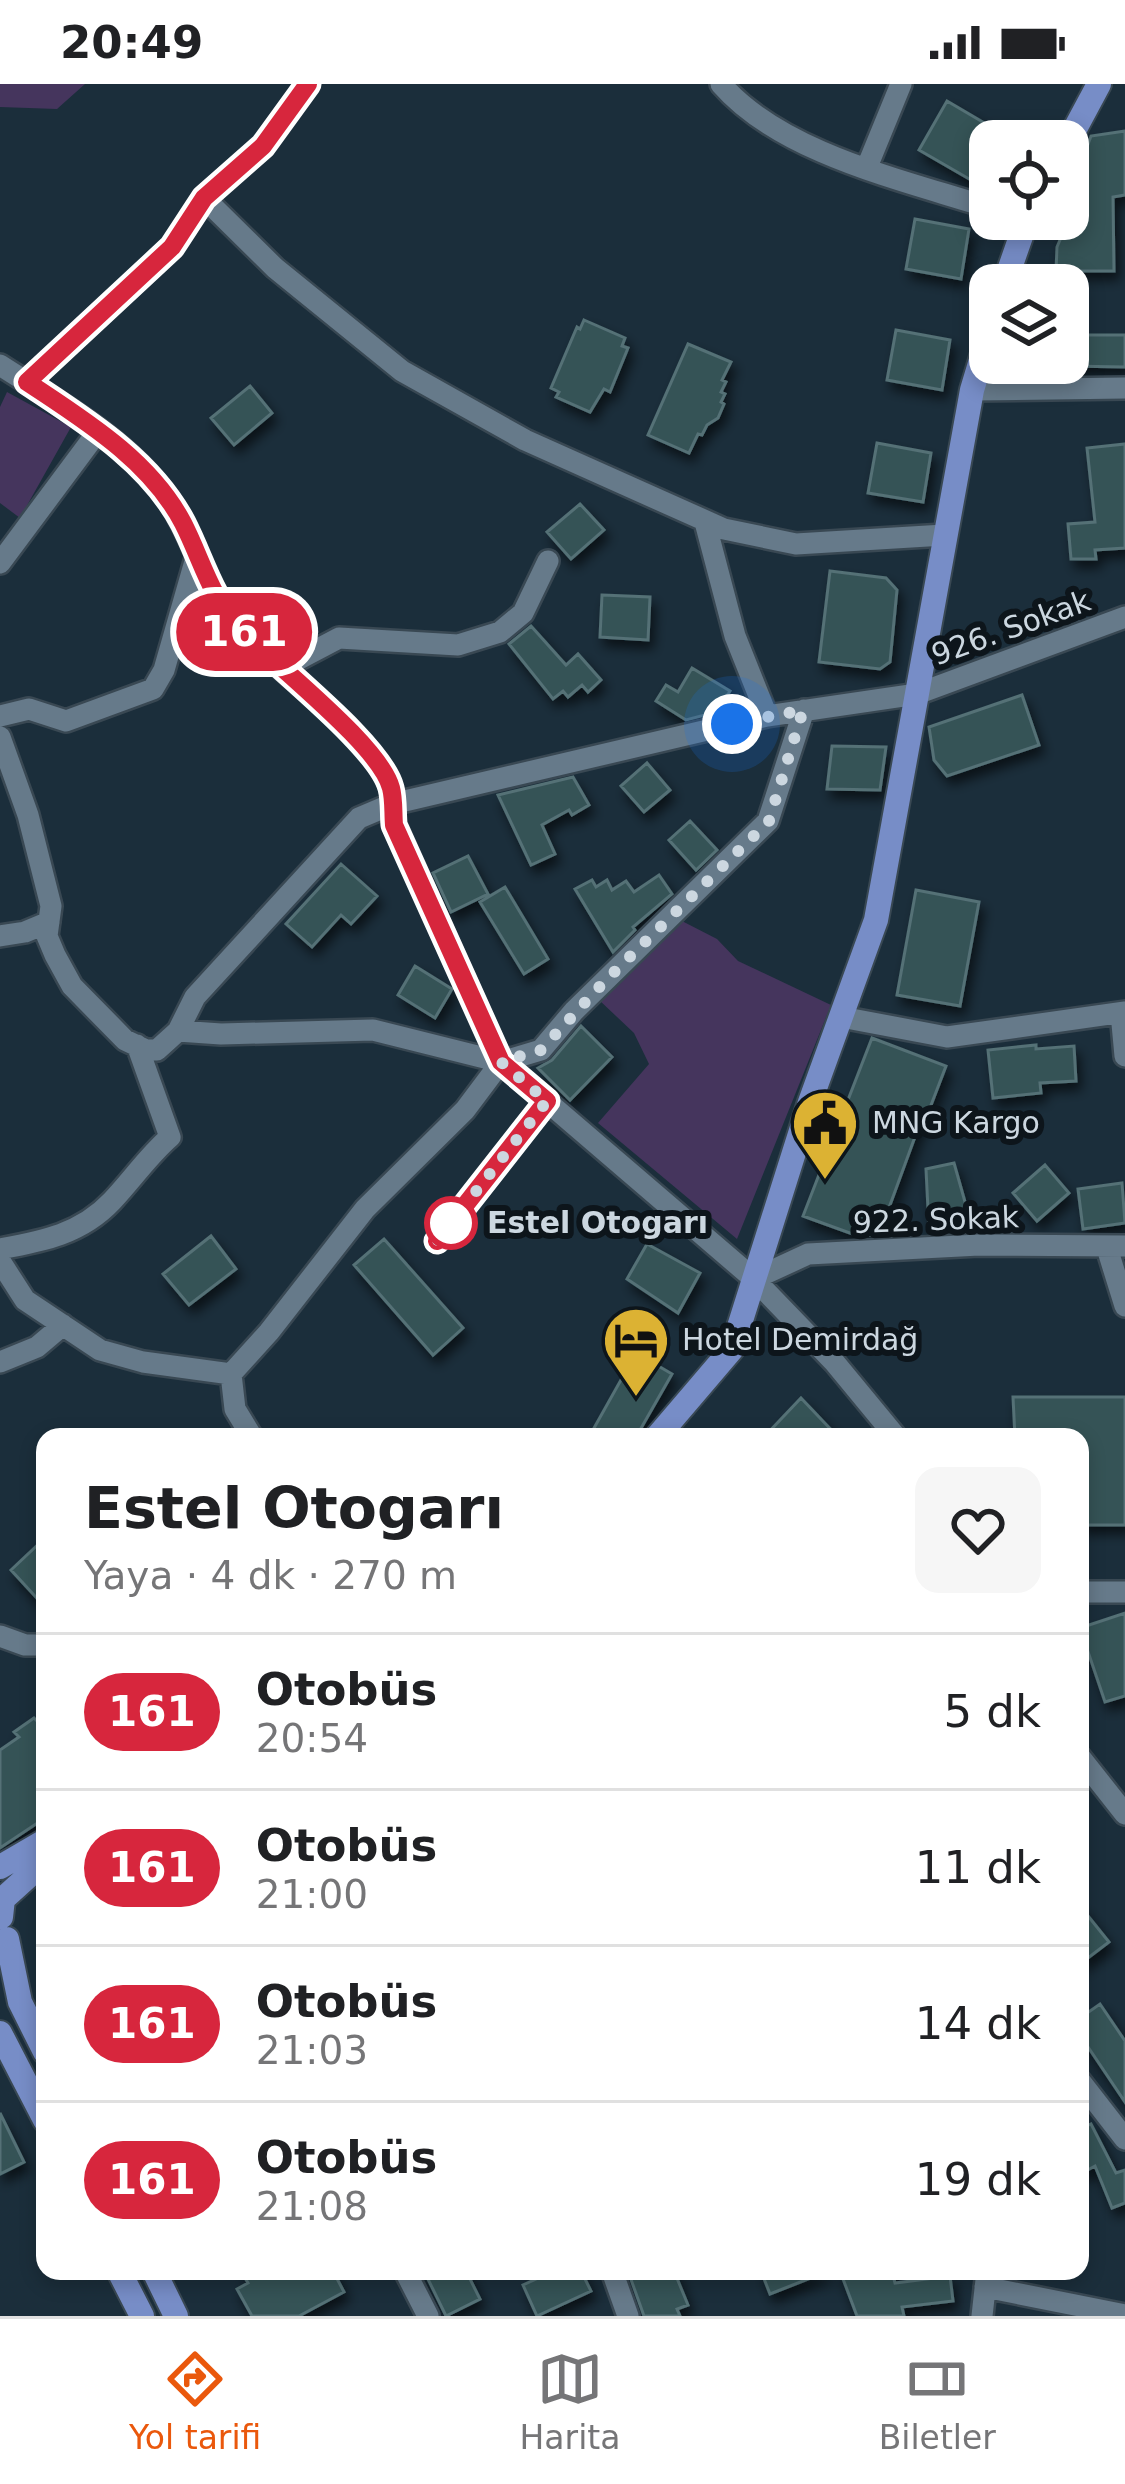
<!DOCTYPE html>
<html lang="tr">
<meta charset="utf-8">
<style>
body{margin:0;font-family:"DejaVu Sans",sans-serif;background:#f6f6f6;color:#202124;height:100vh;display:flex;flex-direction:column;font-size:45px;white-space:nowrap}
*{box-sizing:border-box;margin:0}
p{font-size:39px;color:#757577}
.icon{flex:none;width:66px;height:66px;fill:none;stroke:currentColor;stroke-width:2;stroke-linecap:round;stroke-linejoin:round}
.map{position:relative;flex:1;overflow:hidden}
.details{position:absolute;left:36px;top:1344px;width:1053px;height:852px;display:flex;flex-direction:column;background:#fff;border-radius:24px;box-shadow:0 6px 18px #0003}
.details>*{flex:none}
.badge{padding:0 24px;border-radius:39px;font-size:42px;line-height:78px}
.controls{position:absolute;left:969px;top:36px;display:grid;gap:24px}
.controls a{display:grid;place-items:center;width:120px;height:120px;border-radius:24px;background:#fff;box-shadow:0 6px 18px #0003;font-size:60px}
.you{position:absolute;width:60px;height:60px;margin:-30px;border:9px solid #fff;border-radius:50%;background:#1a73e8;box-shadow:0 0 0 18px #1a73e833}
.map>.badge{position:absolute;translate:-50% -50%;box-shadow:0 0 0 6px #fff}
.round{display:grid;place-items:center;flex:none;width:126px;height:126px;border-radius:24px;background:#f6f6f6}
.summary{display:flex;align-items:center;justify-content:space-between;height:204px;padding:0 48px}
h1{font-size:57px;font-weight:700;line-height:90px}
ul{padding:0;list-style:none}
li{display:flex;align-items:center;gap:36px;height:156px;padding:0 48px;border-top:3px solid #e0e0e0}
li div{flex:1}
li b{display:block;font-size:45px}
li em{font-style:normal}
li .badge{min-width:132px;font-weight:700;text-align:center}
.status{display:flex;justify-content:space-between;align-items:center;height:84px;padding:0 60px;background:#fff;direction:ltr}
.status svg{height:33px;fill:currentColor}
.tabs{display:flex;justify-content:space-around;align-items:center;height:168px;border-top:3px solid #e0e0e0;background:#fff;font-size:33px;color:#757577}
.tabs a{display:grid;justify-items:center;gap:6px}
.tabs .on{color:#ea580c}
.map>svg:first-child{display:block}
.green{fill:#45355d}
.building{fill:#365257;stroke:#547176;stroke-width:3;filter:url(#shadow)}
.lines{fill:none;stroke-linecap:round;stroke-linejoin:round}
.minor-casing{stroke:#394853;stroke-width:26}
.major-casing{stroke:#394853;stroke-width:28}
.minor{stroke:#667a8a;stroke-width:21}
.major{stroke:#778dc7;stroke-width:24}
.line-casing{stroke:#fff;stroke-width:27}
.line{stroke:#d7263d;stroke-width:18}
.walk{stroke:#ccd7e0;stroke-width:12;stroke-dasharray:0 21.6}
.stop-dot{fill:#fff;stroke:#d7263d;stroke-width:6}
.labels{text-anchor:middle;stroke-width:12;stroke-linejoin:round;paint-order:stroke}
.street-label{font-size:30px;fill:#ccd7e0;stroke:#0d151b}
.poi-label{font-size:30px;fill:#ccd7e0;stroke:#0d151b;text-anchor:start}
.stop-label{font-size:30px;font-weight:bold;fill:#ccd7e0;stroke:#0d151b;text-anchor:start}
</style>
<div class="status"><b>20:49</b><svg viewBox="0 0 49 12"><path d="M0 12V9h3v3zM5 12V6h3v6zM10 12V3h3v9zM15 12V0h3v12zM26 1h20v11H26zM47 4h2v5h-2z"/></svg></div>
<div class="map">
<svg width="1125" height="2232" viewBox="0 0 1125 2232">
<defs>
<filter id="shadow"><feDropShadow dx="4.5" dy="8" stdDeviation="6" flood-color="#0009"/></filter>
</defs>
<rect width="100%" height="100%" fill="#1b2e3b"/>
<path class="green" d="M0,0h85l-28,25 -57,-2z
M7,308l64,35 -51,91 -20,-15v-96z
M680,836l37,19 21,22 93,44 -94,234 -139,-116 51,-59 -15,-31 -36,-34z"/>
<path class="building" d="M947,17l68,40h-25v50l-71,-41z
M1125,47v64l-12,2 1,74h-58l1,-24 20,-47 -9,-1 23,-63z
M915,135l54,10 -8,50 -55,-10z
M584,236l41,18 -3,8 6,2 -18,44 -6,-3 -14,23 -34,-15 3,-5 -8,-4 26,-61 3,2z
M896,246l54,10 -8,50 -55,-10z
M1068,251h57v32l-57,-1z
M688,260l43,18 -9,18 4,2 -5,10 4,2 -4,8 3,2 -6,14 -11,7 -5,10 -4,-1 -9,19 -41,-18z
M250,302l22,27 -38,32 -23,-27z
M877,359l54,10 -8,49 -55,-9z
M1125,360v104l-30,2 1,9h-25l-3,-35 27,-2 -8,-74z
M580,420l24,26 -33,29 -24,-27z
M830,487l56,7 11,12 -7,72 -10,7 -61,-7z
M602,511l48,2 -2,43 -48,-3z
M531,542l35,39 12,-11 23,26 -13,12 -6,-7 -14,12 -5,-6 -10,8 -44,-55z
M692,584l38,23 -13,21 -9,-3 -3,6 -19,5 -30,-19 10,-16 12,7z
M1022,611l17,50 -92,31 -13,-16 -5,-33z
M832,662l54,1 -6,43 -53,-1z
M647,679l23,27 -26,22 -23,-26z
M573,693l16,28 -17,10 -3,-5 -27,15 13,29 -24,11 -33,-70z
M690,737l27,29 -21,20 -27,-30z
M468,772l20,38 -37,18 -18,-39z
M341,780l36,32 -26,28 -10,-9 -29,32 -26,-23z
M659,791l13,19 -39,33 2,3 -22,22 -38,-63 17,-9 4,7 11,-7 5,10 14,-9 8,11z
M505,803l43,72 -24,15 -44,-72z
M916,806l63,12 -19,104 -63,-11z
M415,882l37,23 -17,29 -37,-23z
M581,942l31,31 -42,43 -32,-32 14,-8z
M872,954l74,28 -23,60v-11l-44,120 -21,1 -55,-20z
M1036,961v4l38,-3 2,35 -36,2 1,10 -48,5 -5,-48z
M954,1079l17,60 -42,6 -3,-60z
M1045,1081l24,28 -32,28 -24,-28z
M1122,1099l3,40 -42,6 -5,-40z
M211,1152l25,33 -47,36 -26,-31z
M384,1155l79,89 -30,27 -79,-90z
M647,1160l53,29 -22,40 -51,-34z
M636,1269l36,21 -36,63h-47z
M1013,1313h112v128h-45v-88h-65z
M801,1314l37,39h-74z
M45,1454v69l-34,-37z
M1125,1529v83l-20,6 -25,-74z
M34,1634l11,11v89l-45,30v-98l19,-13 -5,-5z
M1080,1822l29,36 -29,22z
M1100,1920l25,37v61l-45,-67v-17z
M0,2029l24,49 -24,12z
M1091,2040l25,49 9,-3v33l-13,5 -17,-42 -15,8v-45z
M241,2187h92l11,21 -45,24h-47l-15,-27 11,-6z
M424,2187h42l14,28 -34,17z
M554,2187h27l10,20 -54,25 -14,-31z
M628,2187h46l14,34 -11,4 3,7h-36z
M761,2187h65v1l-56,22z
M840,2187h52l3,12 55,-7 3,25 -51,6 2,9h-47z"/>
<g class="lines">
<defs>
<path id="minor" d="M721,0c61,70 183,96 269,124
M867,83l34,-83
M204,114l71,70 127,103 123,69 199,89 72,15 148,-9
M0,281c57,37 125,73 165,130 29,41 37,87 70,127 45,56 118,93 153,158 6,12 5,31 7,45l106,237
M27,298l146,-135 31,-49 59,-53 45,-61
M972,306l153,-2
M705,438l30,114 32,80
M0,479l99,-133
M282,584l57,-30 119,7 42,-13 23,-19 25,-52
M0,632l29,-7 37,12 87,-32 11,-19 32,-112
M0,653l28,78 23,91 -4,30 8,19 17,31 53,54 21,10h11l21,-19 17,-34 164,-179 33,-14 375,-88 150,-22 208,-77
M0,852l25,-4 24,-10
M1121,929l4,43
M841,933l106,20 178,-25
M178,947l43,3 152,-4 128,32 253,217 81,84 61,74
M438,1157l109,-140
M1107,1164l18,58
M0,1165c43,-8 81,-15 112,-48 20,-21 36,-45 58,-64l-33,-92
M0,1177l25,39 75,50 43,12 88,12
M754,1195l54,-25 171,-9 146,1
M0,1278l37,-15 26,-22
M252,1353l-17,-28 -4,-35 38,-42 96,-123 100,-99 36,-48 40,-12 33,-39 194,-190 36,-111
M1080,1508h45
M0,1552l25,9h20
M1080,1673l45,57
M1080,1997l45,58
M405,2187l23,45
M612,2187l16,45
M985,2203l140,28
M982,2232l5,-45"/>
<path id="major" d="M1068,58l31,-58
M1004,201l23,-66
M657,1353l75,-88 78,-247 66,-182 96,-530 18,-60
M0,1783l45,-26
M1,1833l2,-18 42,-38
M7,1855l13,63 25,50
M0,1949l45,87
M119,2187l23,45
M154,2187l22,45"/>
</defs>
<use href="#minor" class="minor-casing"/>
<use href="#major" class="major-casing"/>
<use href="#minor" class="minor"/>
<use href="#major" class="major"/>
</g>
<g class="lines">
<defs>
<path id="line" d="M308,0l-45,62 -59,52 -32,49 -145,135c57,38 123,78 156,141 19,37 27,74 57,105 33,36 140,117 151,160 3,11 2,25 3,37l107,237 46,39 -110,140"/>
</defs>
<use href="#line" class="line-casing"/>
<use href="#line" class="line"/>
<path class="walk" d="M451,1139l-14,18 110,-140 -46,-39 40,-12 63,-68 165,-161 34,-111 -71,14"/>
</g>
<defs>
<symbol id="civic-pin" viewBox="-11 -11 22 30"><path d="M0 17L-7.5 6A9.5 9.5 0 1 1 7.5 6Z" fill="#dcb233" stroke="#0d151b"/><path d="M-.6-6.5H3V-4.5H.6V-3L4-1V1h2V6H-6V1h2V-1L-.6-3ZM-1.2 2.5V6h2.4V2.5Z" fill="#111"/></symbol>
<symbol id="hotel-pin" viewBox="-11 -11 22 30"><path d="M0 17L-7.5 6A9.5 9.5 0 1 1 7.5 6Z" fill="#dcb233" stroke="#0d151b"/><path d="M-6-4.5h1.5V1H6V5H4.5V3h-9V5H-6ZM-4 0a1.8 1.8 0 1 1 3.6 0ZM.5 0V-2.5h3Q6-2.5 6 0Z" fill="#111"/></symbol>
</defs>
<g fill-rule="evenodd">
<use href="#civic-pin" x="787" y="1001" width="76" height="104"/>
<use href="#hotel-pin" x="598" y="1218" width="76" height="104"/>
</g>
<circle class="stop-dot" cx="451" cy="1139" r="24"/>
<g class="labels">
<g class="street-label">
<text transform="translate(1011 544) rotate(-20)" y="10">926. Sokak</text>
<text transform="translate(936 1136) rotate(-2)" y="10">922. Sokak</text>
</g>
<g class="poi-label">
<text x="872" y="1049">MNG Kargo</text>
<text x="682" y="1266">Hotel Demirdağ</text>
</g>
<g class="stop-label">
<text x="487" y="1149">Estel Otogarı</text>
</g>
</g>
</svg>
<div class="controls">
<a><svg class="icon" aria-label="locate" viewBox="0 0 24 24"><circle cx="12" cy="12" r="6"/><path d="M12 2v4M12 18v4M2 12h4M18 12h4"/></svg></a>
<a><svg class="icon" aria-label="layers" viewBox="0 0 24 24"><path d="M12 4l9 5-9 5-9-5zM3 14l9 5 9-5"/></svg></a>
</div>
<div class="you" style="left:732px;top:640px"></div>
<b class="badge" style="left:244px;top:548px;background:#d7263d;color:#fff">161</b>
<section class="details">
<div class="summary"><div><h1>Estel Otogarı</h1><p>Yaya · 4 dk · 270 m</p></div><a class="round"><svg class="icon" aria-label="heart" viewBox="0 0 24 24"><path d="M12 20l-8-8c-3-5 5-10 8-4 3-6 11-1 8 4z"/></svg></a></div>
<ul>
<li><span class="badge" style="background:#d7263d;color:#fff">161</span><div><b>Otobüs</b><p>20:54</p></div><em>5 dk</em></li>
<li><span class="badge" style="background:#d7263d;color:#fff">161</span><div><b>Otobüs</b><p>21:00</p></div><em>11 dk</em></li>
<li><span class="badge" style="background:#d7263d;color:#fff">161</span><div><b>Otobüs</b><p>21:03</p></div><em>14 dk</em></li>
<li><span class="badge" style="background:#d7263d;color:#fff">161</span><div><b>Otobüs</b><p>21:08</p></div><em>19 dk</em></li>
</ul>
</section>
</div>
<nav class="tabs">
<a class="on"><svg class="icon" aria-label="directions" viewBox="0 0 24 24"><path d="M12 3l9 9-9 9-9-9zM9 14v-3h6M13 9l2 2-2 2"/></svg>Yol tarifi</a>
<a><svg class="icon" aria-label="map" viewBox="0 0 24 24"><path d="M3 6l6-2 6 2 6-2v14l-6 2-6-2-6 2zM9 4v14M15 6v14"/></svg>Harita</a>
<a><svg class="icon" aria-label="tickets" viewBox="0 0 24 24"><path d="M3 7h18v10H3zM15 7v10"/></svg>Biletler</a>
</nav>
